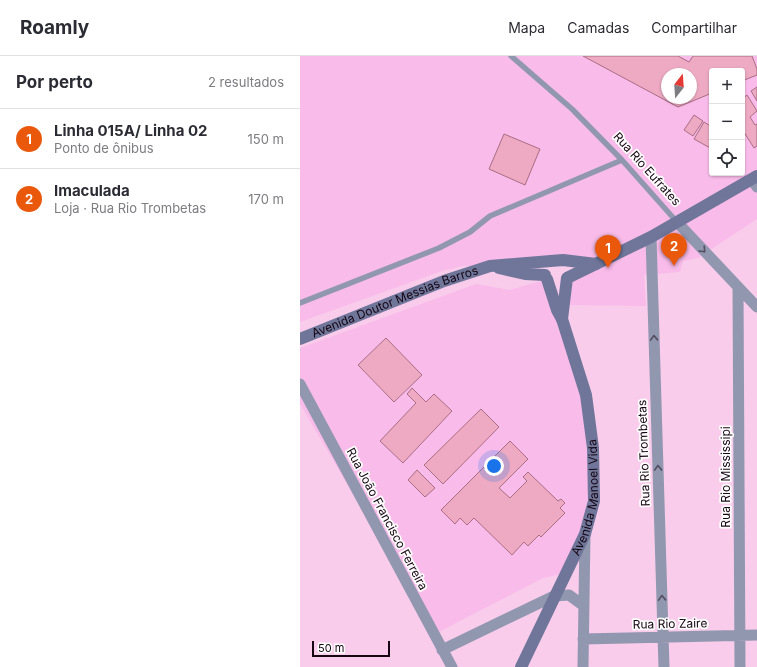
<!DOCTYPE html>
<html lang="pt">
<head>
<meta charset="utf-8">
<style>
  :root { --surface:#fff; --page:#f2f2f3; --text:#2b2b33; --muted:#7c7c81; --line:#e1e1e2; --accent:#ea580c }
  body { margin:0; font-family:Inter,sans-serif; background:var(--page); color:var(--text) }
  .controls { position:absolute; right:12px; top:12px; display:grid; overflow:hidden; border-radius:4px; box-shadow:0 1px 3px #0004 }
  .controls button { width:36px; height:36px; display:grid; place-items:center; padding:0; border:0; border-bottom:1px solid var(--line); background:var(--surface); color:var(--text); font:20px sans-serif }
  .compass { position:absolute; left:361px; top:12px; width:36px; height:36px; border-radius:50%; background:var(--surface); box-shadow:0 1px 3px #0004; rotate:17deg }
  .scale { position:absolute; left:12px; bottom:10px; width:78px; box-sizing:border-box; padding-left:4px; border:2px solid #160512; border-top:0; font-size:11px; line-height:14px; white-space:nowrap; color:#160512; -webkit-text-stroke:3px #fdfdfd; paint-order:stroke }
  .you { position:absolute; left:194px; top:410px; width:14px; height:14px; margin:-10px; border:3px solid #fff; border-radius:50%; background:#1a73e8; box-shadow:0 0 0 6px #1a73e833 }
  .badge { display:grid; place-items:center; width:26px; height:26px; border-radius:50%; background:var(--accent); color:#fff; font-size:13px; font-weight:700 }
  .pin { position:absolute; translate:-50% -33px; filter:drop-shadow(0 1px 2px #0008) }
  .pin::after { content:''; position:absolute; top:21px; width:14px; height:12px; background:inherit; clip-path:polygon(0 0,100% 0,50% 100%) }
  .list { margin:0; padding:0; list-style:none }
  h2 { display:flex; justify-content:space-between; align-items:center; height:52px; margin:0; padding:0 16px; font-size:17px }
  h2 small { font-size:13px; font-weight:400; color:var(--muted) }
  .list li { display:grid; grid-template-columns:26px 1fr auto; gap:12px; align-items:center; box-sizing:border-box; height:60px; padding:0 16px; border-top:1px solid var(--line) }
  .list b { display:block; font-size:15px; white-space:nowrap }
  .list p { margin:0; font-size:13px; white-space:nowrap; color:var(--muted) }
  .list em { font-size:13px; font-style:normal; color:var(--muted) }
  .icon { flex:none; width:22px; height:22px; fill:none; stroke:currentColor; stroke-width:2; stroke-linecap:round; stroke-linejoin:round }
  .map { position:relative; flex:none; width:457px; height:611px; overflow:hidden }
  header { display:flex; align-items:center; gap:24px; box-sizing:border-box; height:56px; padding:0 20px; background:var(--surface); border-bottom:1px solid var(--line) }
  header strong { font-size:19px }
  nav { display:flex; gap:22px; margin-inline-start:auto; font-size:14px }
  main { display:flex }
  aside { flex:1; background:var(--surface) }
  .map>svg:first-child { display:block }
  .built { fill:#f9bbe9; fill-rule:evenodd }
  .building { fill:#edaac2; stroke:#aa6d84; fill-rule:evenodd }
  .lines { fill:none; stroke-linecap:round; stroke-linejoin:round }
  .lane { stroke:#9297b0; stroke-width:5.5 }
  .street { stroke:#9297b0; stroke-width:11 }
  .secondary { stroke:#6f769a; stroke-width:12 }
  .oneway { stroke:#544e61 }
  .labels { text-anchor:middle; stroke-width:3.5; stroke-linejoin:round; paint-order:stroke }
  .street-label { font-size:12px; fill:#160512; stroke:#fdfdfd }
</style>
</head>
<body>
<header>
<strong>Roamly</strong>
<nav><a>Mapa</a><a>Camadas</a><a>Compartilhar</a></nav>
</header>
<main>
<aside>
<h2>Por perto<small>2 resultados</small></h2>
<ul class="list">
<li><span class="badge">1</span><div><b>Linha 015A/ Linha 02</b><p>Ponto de ônibus</p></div><em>150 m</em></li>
<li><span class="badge">2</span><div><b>Imaculada</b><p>Loja · Rua Rio Trombetas</p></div><em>170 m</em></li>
</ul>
</aside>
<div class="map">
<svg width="457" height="611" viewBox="0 0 457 611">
  <rect width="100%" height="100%" fill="#f9ccec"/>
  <path class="built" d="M0,0H457V163L398,202L383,205L380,216L344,219L346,250L267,249V222L295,208L163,210L142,215L0,266ZM412,15H442V117H412ZM367,18H391V42H367Z
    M247,223L286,339L294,445L266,517L243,522L135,578L0,348V292L176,228L210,234Z"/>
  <path class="building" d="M283,0H378L389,6L393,0H452L457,13V19L442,25V15H412V37L378,51ZM367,18H391V42H367Z
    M457,31V45L451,35Z
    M447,39L457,55L450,61L455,69L457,68V90L454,92L442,73V43Z
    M394,59L403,65L393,80L384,74Z
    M404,66L412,71V93L394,83Z
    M204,78L240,93L225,129L189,113Z
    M86,282L122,319L94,346L58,309Z
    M112,332L126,346L134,338L152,355L103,407L80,385L116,347L107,338Z
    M181,353L199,371L143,428L124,409Z
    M210,385L228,403L199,432L210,442L227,425L223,421L228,416L258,445L261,443L265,447L260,452L265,457L241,481L239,479L228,490L224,486L212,499L174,462L167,469L160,462L155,468L141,454Z
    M117,414L135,432L125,441L108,424Z"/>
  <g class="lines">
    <path class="lane" d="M211,0L272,53L322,104L377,166
      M0,247L139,192L170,176L190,160L322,104"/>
    <path class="street" d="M452,124L457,131
      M377,166L457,251
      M351,181L364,611
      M438,231L440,611
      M0,328L152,611
      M283,583L457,579
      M142,594L254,540L269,539L284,550
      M283,611L285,478"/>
    <g class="secondary">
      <path d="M199,212L225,218L245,219"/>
      <path d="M262,263L267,222L351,181L457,120"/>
      <path id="s1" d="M0,283L144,225L190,210L263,204L296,208"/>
      <path id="s2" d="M221,611L285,478L294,445L293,392L286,339L262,263L257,254L247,223"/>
    </g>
  </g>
  <defs><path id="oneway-chevron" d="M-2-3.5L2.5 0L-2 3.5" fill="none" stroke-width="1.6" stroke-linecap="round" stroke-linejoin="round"/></defs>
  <g class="oneway">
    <use href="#oneway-chevron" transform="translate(403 194) rotate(47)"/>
    <use href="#oneway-chevron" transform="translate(354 282) rotate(-92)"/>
    <use href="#oneway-chevron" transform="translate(358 412) rotate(-92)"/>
    <use href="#oneway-chevron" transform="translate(362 542) rotate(-92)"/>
  </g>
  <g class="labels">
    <g class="street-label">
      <text transform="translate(347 113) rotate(48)" y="4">Rua Rio Eufrates</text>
      <text dy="4" stroke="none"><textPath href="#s1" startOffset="102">Avenida Doutor Messias Barros</textPath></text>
      <text transform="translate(344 397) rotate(-92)" y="4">Rua Rio Trombetas</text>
      <text transform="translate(426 421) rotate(-90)" y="4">Rua Rio Mississipi</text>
      <text dy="4" stroke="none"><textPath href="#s2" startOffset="184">Avenida Manoel Vida</textPath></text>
      <text transform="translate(87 463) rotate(62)" y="4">Rua João Francisco Ferreira</text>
      <text transform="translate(370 568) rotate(-1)" y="4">Rua Rio Zaire</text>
    </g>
  </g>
</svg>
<div class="controls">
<button>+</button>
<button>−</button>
<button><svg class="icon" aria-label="locate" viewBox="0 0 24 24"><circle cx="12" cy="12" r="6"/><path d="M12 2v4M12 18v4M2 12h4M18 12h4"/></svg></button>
</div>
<svg class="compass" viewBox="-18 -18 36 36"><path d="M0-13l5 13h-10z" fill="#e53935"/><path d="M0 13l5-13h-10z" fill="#7c7c81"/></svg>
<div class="scale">50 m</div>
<div class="you"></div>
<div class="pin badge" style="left:308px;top:212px">1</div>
<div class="pin badge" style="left:374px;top:210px">2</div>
</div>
</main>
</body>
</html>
